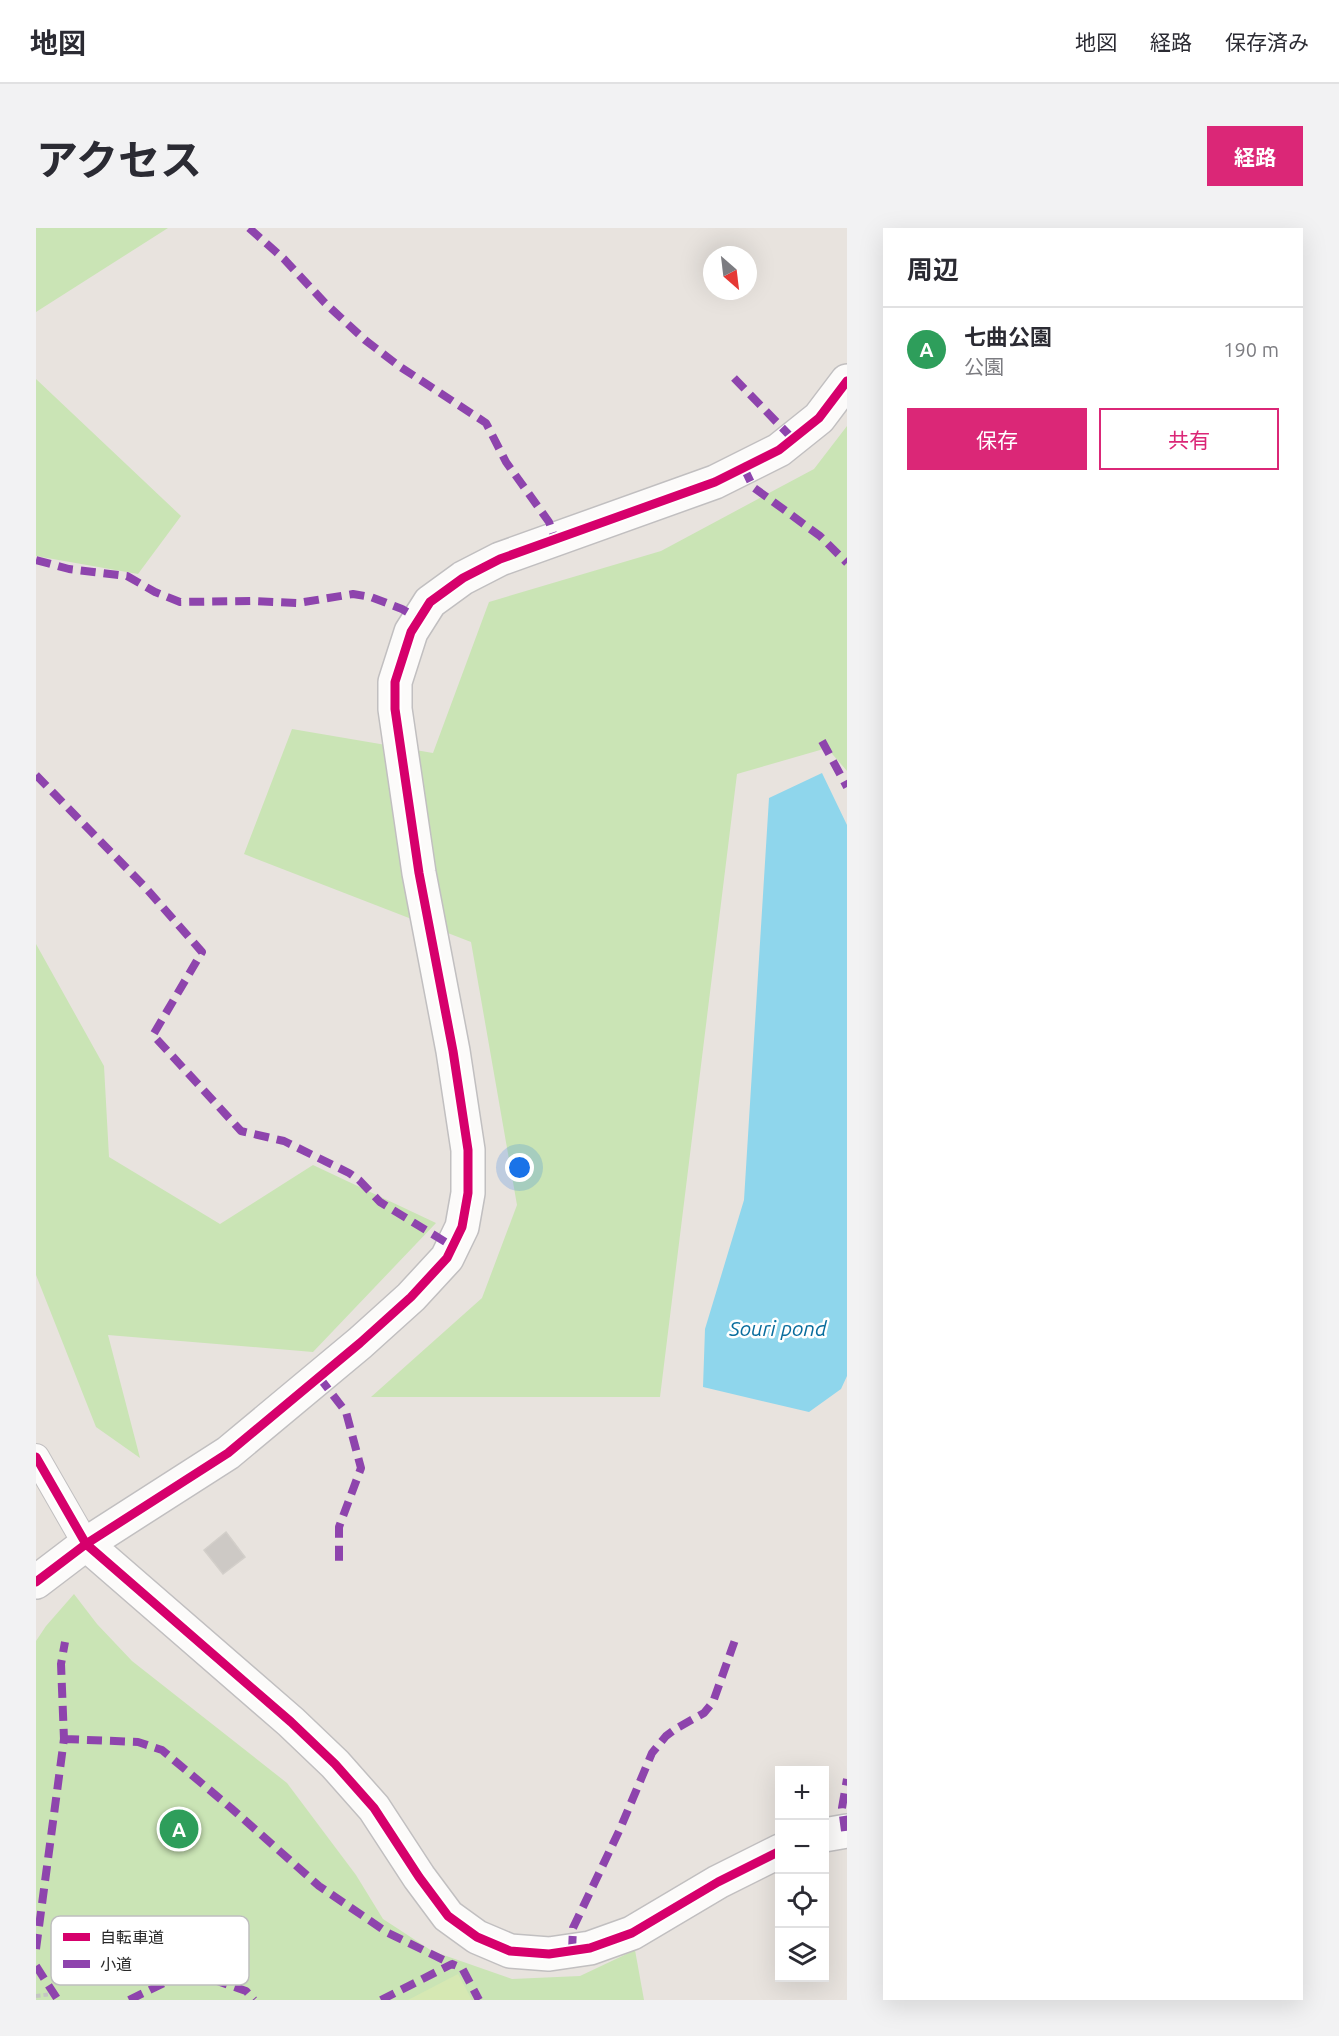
<!DOCTYPE html>
<html lang="ja">
<head>
<meta charset="utf-8">
<style>
  :root { --surface:#fff; --page:#f2f2f3; --text:#2b2b33; --muted:#7c7c81; --line:#e1e1e2; --accent:#db2777 }
  body { margin:0; font-family:Ubuntu,"Noto Sans JP",sans-serif; background:var(--page); color:var(--text) }
  .controls { position:absolute; right:18px; bottom:18px; display:grid; overflow:hidden; border-radius:0px; box-shadow:0 6px 24px #0002 }
  .controls button { width:54px; height:54px; display:grid; place-items:center; padding:0; border:0; border-bottom:2px solid var(--line); background:var(--surface); color:var(--text); font:30px sans-serif }
  .compass { position:absolute; left:667px; top:18px; width:54px; height:54px; border-radius:50%; background:var(--surface); box-shadow:0 6px 24px #0002; rotate:152deg }
  .you { position:absolute; left:484px; top:940px; width:21px; height:21px; margin:-15px; border:4px solid #fff; border-radius:50%; background:#1a73e8; box-shadow:0 0 0 9px #1a73e833 }
  .badge { display:grid; place-items:center; width:39px; height:39px; border-radius:50%; background:var(--accent); color:#fff; font-size:20px; font-weight:700 }
  .pin { position:absolute; translate:-50% -50%; border:3px solid #fff; box-shadow:0 2px 6px #0006 }
  .list { margin:0; padding:0; list-style:none }
  h2 { display:flex; justify-content:space-between; align-items:center; height:78px; margin:0; padding:0 24px; font-size:26px }
  h2 small { font-size:20px; font-weight:400; color:var(--muted) }
  .list li { display:grid; grid-template-columns:39px 1fr auto; gap:18px; align-items:center; box-sizing:border-box; height:84px; padding:0 24px; border-top:2px solid var(--line) }
  .list b { display:block; font-size:22px; white-space:nowrap }
  .list p { margin:0; font-size:20px; white-space:nowrap; color:var(--muted) }
  .list em { font-size:20px; font-style:normal; color:var(--muted) }
  .actions { display:flex; gap:12px; padding:18px 24px }
  .actions a { flex:1; padding:14px 0; border:2px solid var(--accent); border-radius:0px; text-align:center; font-size:21px; color:var(--accent) }
  .actions .main { background:var(--accent); color:#fff }
  .icon { flex:none; width:33px; height:33px; fill:none; stroke:currentColor; stroke-width:2; stroke-linecap:round; stroke-linejoin:round }
  .map { position:relative; flex:none; width:811px; height:1772px; overflow:hidden; border-radius:0px }
  header { display:flex; align-items:center; gap:36px; box-sizing:border-box; height:84px; padding:0 30px; background:var(--surface); border-bottom:2px solid var(--line) }
  header strong { font-size:28px }
  nav { display:flex; gap:33px; margin-inline-start:auto; font-size:21px }
  .intro { display:flex; align-items:center; justify-content:space-between; box-sizing:border-box; height:144px; padding:0 36px }
  h1 { margin:0; font-size:42px }
  .button { padding:15px 27px; border-radius:0px; background:var(--accent); color:#fff; font-size:21px; font-weight:700 }
  main { display:flex; gap:36px; padding:0 36px }
  aside { flex:1; background:var(--surface); border-radius:0px; box-shadow:0 6px 24px #0002 }
  .map>svg:first-child { display:block }
  .green { fill:#cae4b5 }
  .pitch { fill:#d6e8b3 }
  .water { fill:#8fd6ec }
  .building { fill:#cdc9c5; stroke:#d3cfca; stroke-width:1.5 }
  .lines { fill:none; stroke-linecap:round; stroke-linejoin:round }
  .street-casing { stroke:#c1bfc0; stroke-width:28 }
  .secondary-casing { stroke:#c1bfc0; stroke-width:36 }
  .path { stroke:#c4c4c3; stroke-width:4; stroke-dasharray:4.5 3; stroke-linecap:butt }
  .street { stroke:#fcfbfa; stroke-width:26 }
  .secondary { stroke:#fcfbfa; stroke-width:33 }
  .quiet { stroke:#8e44ad; stroke-width:8; stroke-dasharray:15 8; stroke-linecap:butt }
  .cycleway-casing { stroke:#fff; stroke-width:13 }
  .cycleway { stroke:#d6006c; stroke-width:9 }
  .labels { text-anchor:middle; stroke-width:5; stroke-linejoin:round; paint-order:stroke }
  .water-label { font-size:21px; font-style:italic; fill:#096d9d; stroke:#fff }
  .key { fill:#fff; stroke:#bfbfbf; stroke-width:1.5 }
  .key-label { font-size:16px; fill:#292929 }
</style>
</head>
<body>
<header>
<strong>地図</strong>
<nav><a>地図</a><a>経路</a><a>保存済み</a></nav>
</header>
<div class="intro"><h1>アクセス</h1><a class="button">経路</a></div>
<main>
<div class="map">
<svg width="811" height="1772" viewBox="0 0 811 1772">
  <rect width="100%" height="100%" fill="#e8e3de"/>
  <path class="green" d="M0,0H132L0,84Z
    M0,151L145,288L102,346L0,328Z
    M811,198V543L791,520L701,546L624,1169H335L446,1070L481,977L435,714L208,626L256,501L397,525L453,374L625,323L778,241Z
    M0,716L68,838L73,929L184,996L277,937L400,995L277,1124L72,1107L104,1230L60,1199L0,1047Z
    M38,1366L61,1396L96,1433L251,1555L320,1647L347,1691L396,1723L476,1751L544,1748L599,1722L608,1772H0V1413L10,1398Z"/>
  <path class="pitch" d="M422,1746L436,1772H372Z"/>
  <path class="water" d="M786,545L811,597V1148L805,1161L773,1184L667,1159L669,1101L708,972L733,570Z"/>
  <path class="building" d="M190,1304L209,1329L187,1346L168,1322Z"/>
  <g class="lines">
    <g class="street-casing">
      <path id="street" d="M0,1229L50,1316"/>
    </g>
    <g class="secondary-casing">
      <path id="secondary" d="M50,1316L255,1494L299,1536L338,1580L383,1649L412,1688L441,1709L474,1723L513,1726L554,1720L596,1705L682,1654L744,1623
        M0,1354L50,1316L192,1225L324,1115L375,1069L411,1030L426,999L432,965V922L417,823L383,645L359,481V454L375,404L394,374L427,350L464,331L679,254L743,222L783,190L811,153
        M788,1607L811,1603"/>
    </g>
    <path class="path" d="M0,1768L17,1766"/>
    <use href="#street" class="street"/>
    <use href="#secondary" class="secondary"/>
    <path class="quiet" d="M213,0L248,31L289,75L329,112L363,138L450,195L470,234L513,294L519,311
      M698,150L757,211
      M708,240L717,259L784,308L811,335
      M0,332L33,341L91,348L119,364L144,374L215,373L262,375L317,366L335,369L366,381L383,391
      M786,513L811,559
      M0,547L109,659L166,724L117,807L205,903L248,913L313,945L323,952L344,974L416,1018
      M283,1149L310,1184L325,1240L303,1299V1337
      M28,1511L102,1514L126,1522L195,1580L283,1658L352,1705L416,1736
      M809,1603L806,1580L811,1551
      M0,1721L28,1511L25,1436L29,1414
      M536,1723L537,1700L584,1601L616,1525L630,1508L641,1500L668,1485L677,1474L699,1412
      M0,1738L22,1772
      M93,1772L153,1743L210,1763L218,1772
      M345,1772L416,1736L426,1740L443,1772"/>
    <g class="cycleway-casing">
      <path id="cycleway" d="M0,1229L50,1316L255,1494L299,1536L338,1580L383,1649L412,1688L441,1709L474,1723L513,1726L554,1720L596,1705L682,1654L744,1623
        M0,1354L50,1316L192,1225L324,1115L375,1069L411,1030L426,999L432,965V922L417,823L383,645L359,481V454L375,404L394,374L427,350L464,331L679,254L743,222L783,190L811,153"/>
    </g>
    <use href="#cycleway" class="cycleway"/>
  </g>
  <g class="labels">
    <g class="water-label">
      <text x="742" y="1108">Souri pond</text>
    </g>
  </g>
  <rect x="15" y="1688" width="198" height="69" rx="9" class="key"/>
  <rect x="27" y="1705" width="27" height="8" fill="#d6006c"/>
  <rect x="27" y="1732" width="27" height="8" fill="#8e44ad"/>
  <g class="key-label">
    <text x="64" y="1715">自転車道</text>
    <text x="64" y="1742">小道</text>
  </g>
</svg>
<div class="controls">
<button>+</button>
<button>−</button>
<button><svg class="icon" aria-label="locate" viewBox="0 0 24 24"><circle cx="12" cy="12" r="6"/><path d="M12 2v4M12 18v4M2 12h4M18 12h4"/></svg></button>
<button><svg class="icon" aria-label="layers" viewBox="0 0 24 24"><path d="M12 4l9 5-9 5-9-5zM3 14l9 5 9-5"/></svg></button>
</div>
<svg class="compass" viewBox="-18 -18 36 36"><path d="M0-13l5 13h-10z" fill="#e53935"/><path d="M0 13l5-13h-10z" fill="#7c7c81"/></svg>
<div class="you"></div>
<div class="pin badge" style="left:143px;top:1601px;background:#2e9e5b">A</div>
</div>
<aside>
<h2>周辺<small></small></h2>
<ul class="list">
<li><span class="badge" style="background:#2e9e5b">A</span><div><b>七曲公園</b><p>公園</p></div><em>190 m</em></li>
</ul>
<div class="actions"><a class="main">保存</a><a>共有</a></div>
</aside>
</main>
</body>
</html>
